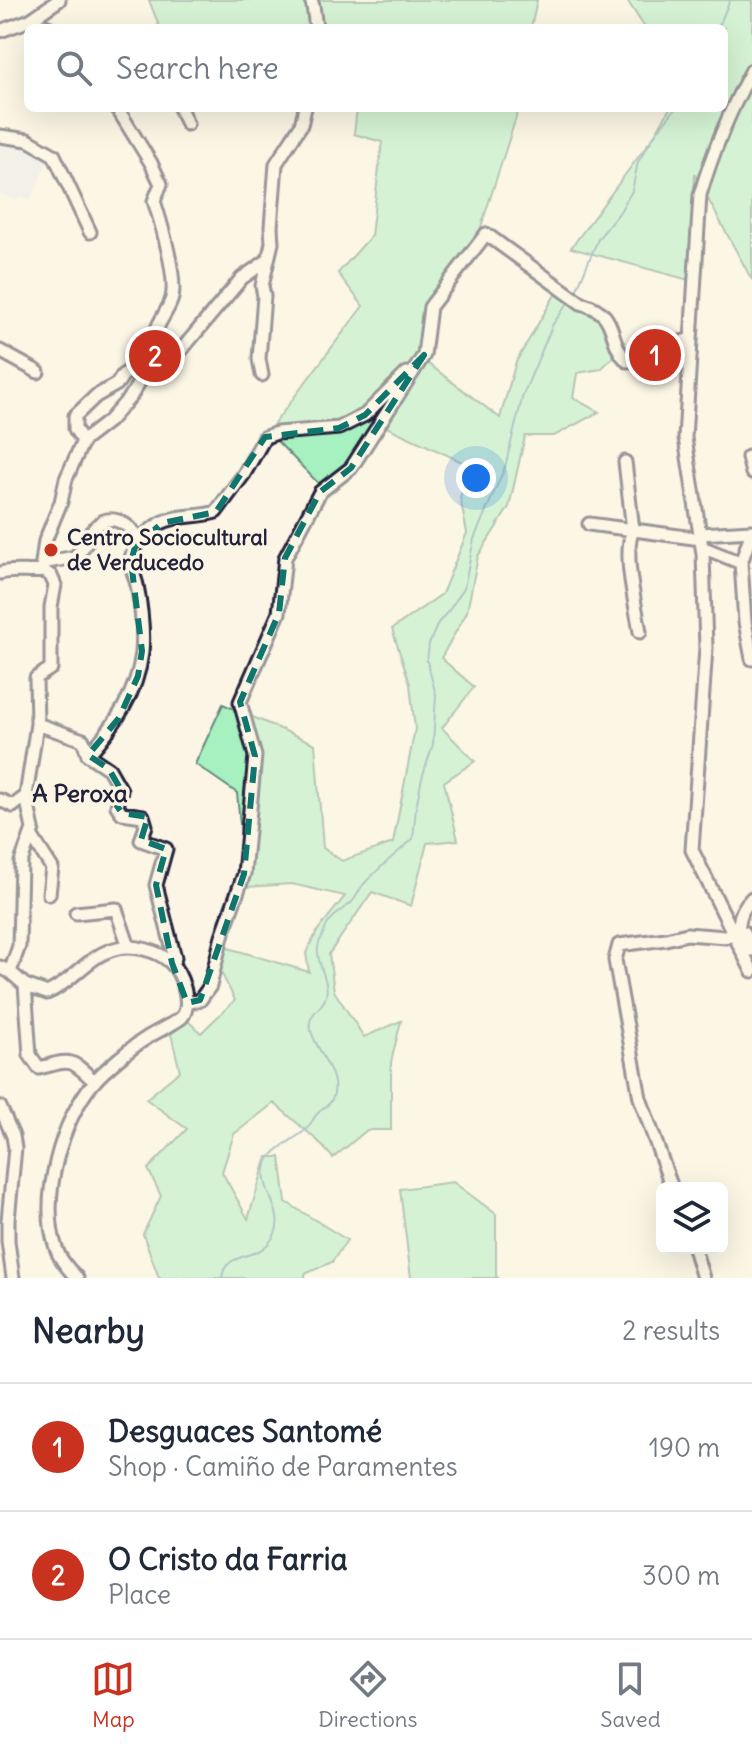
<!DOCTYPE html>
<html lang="en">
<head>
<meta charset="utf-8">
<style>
  :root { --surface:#fff; --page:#f6f6f7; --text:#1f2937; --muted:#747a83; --line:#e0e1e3; --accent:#c8321e }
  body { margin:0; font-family:Delius,sans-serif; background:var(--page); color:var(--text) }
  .controls { position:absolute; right:24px; bottom:24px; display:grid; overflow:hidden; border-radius:12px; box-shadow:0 8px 32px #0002 }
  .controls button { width:72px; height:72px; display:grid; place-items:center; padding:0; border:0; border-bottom:2px solid var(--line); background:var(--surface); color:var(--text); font:40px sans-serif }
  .you { position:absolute; left:476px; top:478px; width:28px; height:28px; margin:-20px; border:6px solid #fff; border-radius:50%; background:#1a73e8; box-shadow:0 0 0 12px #1a73e833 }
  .badge { display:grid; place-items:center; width:52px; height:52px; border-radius:50%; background:var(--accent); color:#fff; font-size:26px; font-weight:700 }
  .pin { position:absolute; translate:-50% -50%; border:4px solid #fff; box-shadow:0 2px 8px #0006 }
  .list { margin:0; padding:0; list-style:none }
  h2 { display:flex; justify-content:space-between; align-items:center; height:104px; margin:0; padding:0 32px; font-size:34px }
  h2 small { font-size:26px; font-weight:400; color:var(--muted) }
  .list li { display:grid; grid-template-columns:52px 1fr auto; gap:24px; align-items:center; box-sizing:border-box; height:128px; padding:0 32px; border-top:2px solid var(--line) }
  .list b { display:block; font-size:30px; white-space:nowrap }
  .list p { margin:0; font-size:26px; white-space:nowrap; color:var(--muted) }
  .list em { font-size:26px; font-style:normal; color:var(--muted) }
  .icon { flex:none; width:44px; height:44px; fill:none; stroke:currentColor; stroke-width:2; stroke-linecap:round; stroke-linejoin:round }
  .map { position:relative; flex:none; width:752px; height:1278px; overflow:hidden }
  .search { position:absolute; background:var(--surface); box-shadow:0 8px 32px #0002; left:24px; right:24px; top:24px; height:88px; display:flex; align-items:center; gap:20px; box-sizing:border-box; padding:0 28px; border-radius:12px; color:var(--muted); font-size:30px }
  .sheet { height:360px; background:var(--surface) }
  nav { display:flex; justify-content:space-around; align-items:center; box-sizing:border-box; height:112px; border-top:2px solid var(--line); background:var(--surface); font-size:22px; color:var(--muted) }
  nav a { display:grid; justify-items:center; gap:4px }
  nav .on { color:var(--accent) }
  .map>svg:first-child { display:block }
  .built { fill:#e9e8eb }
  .green { fill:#a7f0bf; stroke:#64897d; stroke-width:2 }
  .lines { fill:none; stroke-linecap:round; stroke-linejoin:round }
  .stream { stroke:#5c8a9f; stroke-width:2 }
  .minor-casing { stroke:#22223b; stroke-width:17 }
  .minor { stroke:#fcf5e5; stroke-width:11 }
  .marked { fill:none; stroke:#0f766e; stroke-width:6; stroke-dasharray:16 10; stroke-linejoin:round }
  .poi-dot { fill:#c8321e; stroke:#fcf5e5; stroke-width:3 }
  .labels { text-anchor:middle; stroke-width:7; stroke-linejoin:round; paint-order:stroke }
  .poi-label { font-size:22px; font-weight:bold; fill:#22223b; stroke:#fcf5e5; text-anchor:start }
  .neighbourhood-label { font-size:24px; font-weight:bold; fill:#22223b; stroke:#fcf5e5 }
</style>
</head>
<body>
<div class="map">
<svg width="752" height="1278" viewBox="0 0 752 1278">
  <rect width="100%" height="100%" fill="#fcf5e5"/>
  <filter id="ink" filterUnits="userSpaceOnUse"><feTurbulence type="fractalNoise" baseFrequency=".0125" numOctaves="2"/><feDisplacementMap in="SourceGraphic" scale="16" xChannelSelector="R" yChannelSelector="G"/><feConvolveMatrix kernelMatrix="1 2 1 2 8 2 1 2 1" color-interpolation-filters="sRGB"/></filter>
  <g filter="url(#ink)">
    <path class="built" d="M0,138L25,141L51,154L30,200L22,196L16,200L0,194Z"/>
    <path class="green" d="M149,0H537L531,28H160Z
      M627,0H752V280L695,175L689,280L571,248L656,133L670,108H724V28H645Z
      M357,108H519L479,233L425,305L418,356L500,418L516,362L556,293L601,322L613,357L601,369L577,373L573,398L599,412L554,436H525L509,507L478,556L467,612L441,658L474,687L442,728L475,761L444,782L458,840L427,843L411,906L372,892L329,954L334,991L364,1037L401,1021L391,1062V1130H367L333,1158L318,1141L274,1103L234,1134L222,1172L248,1219L267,1157H280L286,1202L347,1240L332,1262L305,1274V1278H159L143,1234L161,1196L148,1169L187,1129L146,1099L180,1071L171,1034L188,1021L201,1033L235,1000L218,966L225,947L309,972L306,953L318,930L345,896L292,884L246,887L237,793L195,764L223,704L315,744L323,848L342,861L393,843L415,729L410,684L392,629L442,594L467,533L460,497L471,466L376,422L345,466L320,485L268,432L363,306L338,273L371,236L382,142L354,134Z
      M453,1182L496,1214V1276L498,1278H411L400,1189Z"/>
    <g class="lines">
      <path class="stream" d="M718,28L730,0
        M575,294L598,239L619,213L632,191L638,162L656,133L676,108
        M222,1278C225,1252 254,1260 268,1244C293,1217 260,1194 265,1169C269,1150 289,1143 303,1132C310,1128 312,1119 318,1113C322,1109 328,1106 331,1101C345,1078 313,1048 310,1027C308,1012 324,1008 326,996C330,980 316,965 318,948C318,945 320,940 322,937C324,932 326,925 330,921C336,913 346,908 353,901C357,896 359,890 363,885C377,869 396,854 413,839L416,807L422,778L433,744L436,695L427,661L429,644L438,623L450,609L464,588L474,539L505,467L523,395L553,324L570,300"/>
      <g class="minor-casing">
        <path id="minor" d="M311,0L313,6L316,28
          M30,20L50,28
          M0,31L30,20L59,0
          M752,70C730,110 713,151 700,195L685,438L703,554L706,648L692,850L752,971
          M180,108L187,124
          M0,136L28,140L54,155L90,232
          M0,351L38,372
          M262,375L259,359L264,296L262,286L268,260
          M83,441L75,429V416L96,396L117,384L123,375L137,366L148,367C150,352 152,338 159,324C163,316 168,309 171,301C179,281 161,223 154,201L161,184L151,163L117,108
          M748,457L752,473
          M625,462L633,530C622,553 636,605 640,632
          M589,524L701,539
          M700,534L752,531
          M702,547L741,563L745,622L752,659
          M42,563L75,557C79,552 84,547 87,542C90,536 89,535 93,530C109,509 130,524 140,541
          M741,563L752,531
          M0,573C15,569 29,573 44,571
          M37,724L83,740L88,755L109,769L121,790L117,806L122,813L143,816L146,826L141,840L166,849L156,885L175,958L172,963
          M88,755C115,725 137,694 142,653C144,631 141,606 137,585C135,577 131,568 131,561C131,545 149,530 161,523C178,514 198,518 216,512L244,474L265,437L277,433L339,428L365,415L407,373
          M0,800L13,806L26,796
          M31,835L52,868L49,894
          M76,913L116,909L129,947
          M732,931L744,932L752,950
          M0,967L10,972L25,985L47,993C73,982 89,954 118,948C134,945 157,950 170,962C181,972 193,1004 182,1017C176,1023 153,1033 145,1039C132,1047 103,1071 94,1082C61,1120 39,1200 56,1248C59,1258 70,1271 77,1278
          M10,972L19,946L21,862L33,829L26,796L37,724L36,678L51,668V607L55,585L51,576L44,571L42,563L45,541L61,502L66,479L83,441L109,421L131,396L148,367L172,361L242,278L268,260L272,243L271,227L276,164L301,125L305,108
          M25,985L30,1055L39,1068C71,1060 69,1057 94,1081
          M187,1003L200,1000L210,986L222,936L244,874L255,756L240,702L279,613L285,558L320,492L351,468L424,355L430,307L486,234L581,303C621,314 605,338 627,361L633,360L640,354L691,339
          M0,1107L13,1136L15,1148L8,1220V1241L13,1278
          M672,1188L640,1098L615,960L619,945L666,939L687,934L726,937L739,924C740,913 744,906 752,898
          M694,1248L703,1278"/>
      </g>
      <use href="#minor" class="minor"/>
    </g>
  </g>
  <path d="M0 0H752V1278H0ZM424,355L351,468L320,492L285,558L279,613L240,702L255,756L244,874L200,1000L187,1003L172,963L156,885L166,849L141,840L148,817L122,813L117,806L121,790L109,769L88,755L119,718L138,676L142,651L131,561L135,547L162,523L216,512L265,437L339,428L365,415Z" fill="#fcf5e5" fill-opacity=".55" fill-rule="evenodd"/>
  <path class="marked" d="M424,355L351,468L320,492L285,558L279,613L240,702L255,756L244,874L200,1000L187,1003L172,963L156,885L166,849L141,840L148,817L122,813L117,806L121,790L109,769L88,755L119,718L138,676L142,651L131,561L135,547L162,523L216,512L265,437L339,428L365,415Z"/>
  <circle class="poi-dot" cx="51" cy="550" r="8"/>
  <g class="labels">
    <g class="poi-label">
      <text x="67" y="545">Centro Sociocultural<tspan x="67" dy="25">de Verducedo</tspan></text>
    </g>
    <g class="neighbourhood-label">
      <text x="80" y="802">A Peroxa</text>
    </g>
  </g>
</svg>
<div class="controls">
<button><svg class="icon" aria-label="layers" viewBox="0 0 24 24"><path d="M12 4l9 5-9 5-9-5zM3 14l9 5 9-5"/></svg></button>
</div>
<div class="you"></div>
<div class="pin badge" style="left:655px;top:355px">1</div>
<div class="pin badge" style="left:155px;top:356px">2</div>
<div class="search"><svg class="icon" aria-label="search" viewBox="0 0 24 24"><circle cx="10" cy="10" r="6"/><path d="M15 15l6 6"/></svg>Search here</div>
</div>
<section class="sheet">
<h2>Nearby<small>2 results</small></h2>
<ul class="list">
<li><span class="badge">1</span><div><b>Desguaces Santomé</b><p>Shop · Camiño de Paramentes</p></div><em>190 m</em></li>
<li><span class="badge">2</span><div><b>O Cristo da Farria</b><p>Place</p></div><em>300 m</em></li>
</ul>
</section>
<nav>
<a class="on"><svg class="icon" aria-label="map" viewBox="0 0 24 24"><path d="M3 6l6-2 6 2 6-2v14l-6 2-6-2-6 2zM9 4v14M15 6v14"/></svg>Map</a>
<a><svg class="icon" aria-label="directions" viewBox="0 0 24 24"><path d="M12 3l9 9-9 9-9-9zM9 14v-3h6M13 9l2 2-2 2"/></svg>Directions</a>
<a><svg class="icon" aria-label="saved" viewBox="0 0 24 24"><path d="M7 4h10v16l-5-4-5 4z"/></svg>Saved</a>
</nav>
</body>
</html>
